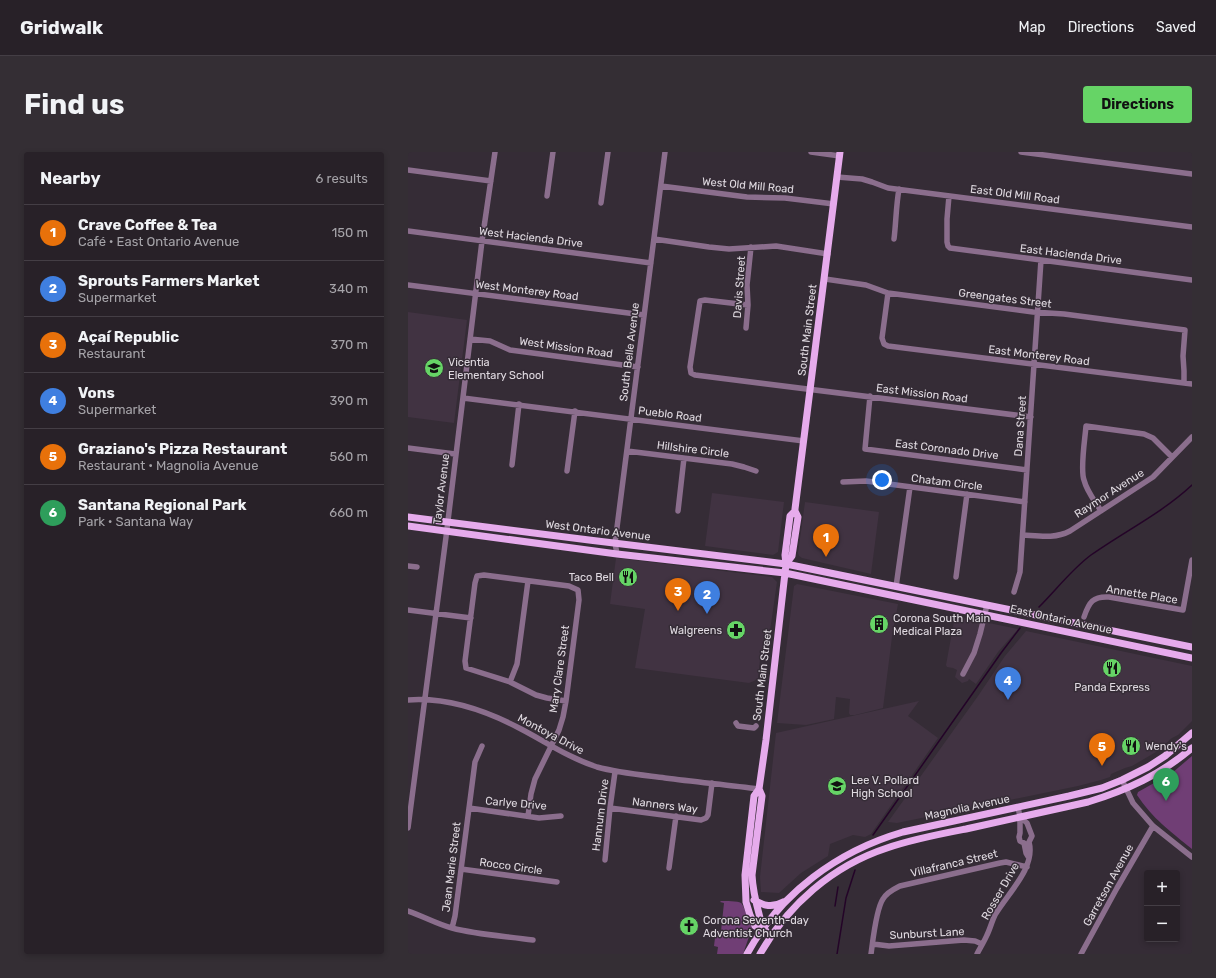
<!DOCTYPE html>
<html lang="en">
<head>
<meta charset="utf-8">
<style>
  :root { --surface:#282128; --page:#342e34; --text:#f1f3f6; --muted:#a5a3a8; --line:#443e45; --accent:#66d466 }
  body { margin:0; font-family:Rubik,sans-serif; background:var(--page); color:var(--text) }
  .controls { position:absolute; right:12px; bottom:12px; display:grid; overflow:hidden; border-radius:4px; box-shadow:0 2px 6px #0003 }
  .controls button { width:36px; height:36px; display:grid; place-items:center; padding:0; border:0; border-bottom:1px solid var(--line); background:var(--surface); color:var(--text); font:20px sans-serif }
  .you { position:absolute; left:474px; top:328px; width:14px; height:14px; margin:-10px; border:3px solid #fff; border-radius:50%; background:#1a73e8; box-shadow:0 0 0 6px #1a73e833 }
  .badge { display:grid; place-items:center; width:26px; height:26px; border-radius:50%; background:var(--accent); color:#fff; font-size:13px; font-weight:700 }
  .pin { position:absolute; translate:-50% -33px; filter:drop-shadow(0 1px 2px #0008) }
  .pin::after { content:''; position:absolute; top:21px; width:14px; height:12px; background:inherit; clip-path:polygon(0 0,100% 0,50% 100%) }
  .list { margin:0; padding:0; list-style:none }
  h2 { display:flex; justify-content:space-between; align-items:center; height:52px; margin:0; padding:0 16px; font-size:17px }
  h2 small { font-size:13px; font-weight:400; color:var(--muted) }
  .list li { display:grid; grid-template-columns:26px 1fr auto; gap:12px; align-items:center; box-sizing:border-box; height:56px; padding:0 16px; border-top:1px solid var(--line) }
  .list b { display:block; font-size:15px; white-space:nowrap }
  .list p { margin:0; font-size:13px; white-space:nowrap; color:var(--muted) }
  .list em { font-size:13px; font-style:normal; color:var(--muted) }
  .map { position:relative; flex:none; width:784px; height:802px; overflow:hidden; border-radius:4px }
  header { display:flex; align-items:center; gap:24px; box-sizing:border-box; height:56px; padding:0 20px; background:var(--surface); border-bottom:1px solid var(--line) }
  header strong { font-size:19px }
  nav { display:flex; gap:22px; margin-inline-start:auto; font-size:14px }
  .intro { display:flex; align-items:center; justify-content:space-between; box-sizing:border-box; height:96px; padding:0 24px }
  h1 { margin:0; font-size:28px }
  .button { padding:10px 18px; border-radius:4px; background:var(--accent); color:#111; font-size:14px; font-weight:700 }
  main { display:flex; gap:24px; padding:0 24px }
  aside { flex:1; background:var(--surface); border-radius:4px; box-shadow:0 2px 6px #0003 }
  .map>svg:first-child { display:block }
  .built { fill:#413342 }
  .green { fill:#703e75 }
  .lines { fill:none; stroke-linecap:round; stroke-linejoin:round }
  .stream { stroke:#240428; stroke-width:1.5 }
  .minor { stroke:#8b6e8d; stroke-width:5.5 }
  .major { stroke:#e6abec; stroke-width:7 }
  .labels { text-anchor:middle; stroke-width:3; stroke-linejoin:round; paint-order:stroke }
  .street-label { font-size:11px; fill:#e0dae1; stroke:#352c36 }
  .poi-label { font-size:11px; fill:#e0dae1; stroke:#352c36; text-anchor:start }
</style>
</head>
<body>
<header>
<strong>Gridwalk</strong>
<nav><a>Map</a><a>Directions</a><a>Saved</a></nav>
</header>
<div class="intro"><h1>Find us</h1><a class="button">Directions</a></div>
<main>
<aside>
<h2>Nearby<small>6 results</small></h2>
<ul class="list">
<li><span class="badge" style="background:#e8710a">1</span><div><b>Crave Coffee &amp; Tea</b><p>Café · East Ontario Avenue</p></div><em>150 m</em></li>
<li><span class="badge" style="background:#3f7fe0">2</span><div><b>Sprouts Farmers Market</b><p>Supermarket</p></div><em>340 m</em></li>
<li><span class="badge" style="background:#e8710a">3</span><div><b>Açaí Republic</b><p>Restaurant</p></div><em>370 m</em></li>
<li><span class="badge" style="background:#3f7fe0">4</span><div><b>Vons</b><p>Supermarket</p></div><em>390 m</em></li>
<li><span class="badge" style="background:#e8710a">5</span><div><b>Graziano's Pizza Restaurant</b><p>Restaurant · Magnolia Avenue</p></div><em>560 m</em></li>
<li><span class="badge" style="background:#2e9e5b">6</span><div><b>Santana Regional Park</b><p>Park · Santana Way</p></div><em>660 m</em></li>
</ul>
</aside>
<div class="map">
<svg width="784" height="802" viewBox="0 0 784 802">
  <rect width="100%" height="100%" fill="#352c36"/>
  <path class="built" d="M0,160L59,168L46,271L0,265Z
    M304,341L376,350L370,400L365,403L297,394Z
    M397,350L471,360L463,422L394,406L391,404L390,401Z
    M208,406L364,425L369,430L359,500L353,499L350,526L346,529L341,531L227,516L237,457L202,452Z
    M389,432L490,452L484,485L475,556L447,563H442L441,561L442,547L428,545L426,567L398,573L369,571L386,434Z
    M547,464L610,477L590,500L568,532L561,527L560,529L554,531L547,525L549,518L545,516L539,515L538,513Z
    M618,479L784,514V569L770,583L764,586L748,600L724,614L717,616L703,622L702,625L693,628L670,634L489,671L480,670L570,544L597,504Z
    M511,549L500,564L530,586L463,682L457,685L445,683L422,692L420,704L393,721L371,741L353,740L352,725L368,581Z"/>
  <path class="green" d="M784,604V697C762,679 745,667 729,643L730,640L764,621Z
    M313,749C317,749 330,749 333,751C336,753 341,771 344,776L335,802H309L310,795L306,794L308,778L313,779L316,751L312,750Z"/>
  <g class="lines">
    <path class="stream" d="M631,455C648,438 664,417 683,403C717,379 754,361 784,333
      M465,683L593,501L612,476
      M427,754L430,735
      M429,802L438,746L447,718"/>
    <path class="minor" d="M403,0L432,4
      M613,0L784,22
      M0,18L83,29
      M429,25L454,27L464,30L480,36L784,75
      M253,34L339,45L377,46L426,52
      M139,44L145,0
      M541,44L539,67V90L540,94L542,96L633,108L784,128
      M193,51L200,0
      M0,79L243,111
      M246,87L301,95L321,97L368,94L420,102
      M486,87C488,71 488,54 491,37
      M417,127L458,133L480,141L625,160L656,162L777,178L775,204L776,219V231
      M0,133L236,163
      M480,141L474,186L476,192L480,194L784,232
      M340,153L297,148L292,149L282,215L283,221L287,223L623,265
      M338,176L340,153L339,133L343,95
      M62,187L82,189L102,198L230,215
      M462,244L457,297L619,318
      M55,246L396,289
      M0,296L47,302
      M219,299L324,312L336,315L348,319
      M104,313L111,252
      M159,319L167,259
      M435,330L458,329L617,350
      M270,359L276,306
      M693,359C687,349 679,340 676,328C672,317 677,287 678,274L736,282L745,286L764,305
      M615,383C631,384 647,387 662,379L745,325L784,285
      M209,402L207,391L257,0
      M0,414L9,415
      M548,425L559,342
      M488,435L502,335
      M606,440L612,420L633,108
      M0,458L63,466
      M676,465C681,450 685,444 701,445L775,458L784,408
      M555,522L566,501L572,482L579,453
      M102,530L109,512L120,429
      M0,548C39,545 79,559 113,577C138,590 161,606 189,615C211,621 234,623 257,626C288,630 320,633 351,637
      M328,571L330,574L346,576L348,574
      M714,628L725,651L745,674L784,705
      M610,655L612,665V681L611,685L612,689L616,691L618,701L621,706
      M61,656L131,666L153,664
      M202,656L293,668L298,666L300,663L304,631
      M120,664L123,642L127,627L151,578L155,565L158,549L171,448L170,438L161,434L76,423L69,424L67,431L57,509L58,516L102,530L128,543L139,546L158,549
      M0,676L38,385L74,89L87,0
      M197,708L202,656L207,620
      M261,716L268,664
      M53,717L149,730
      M0,759C15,764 29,772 44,776C70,783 98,784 125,788
      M44,776L47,764L67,610L74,594
      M465,792L481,794L556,788L567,789L574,792
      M463,802C465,788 468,757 475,747C479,740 486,737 492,734L592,711L598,710L619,715
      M569,802C572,796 576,790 579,783C582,777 584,769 587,763C599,742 628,716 621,690L624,684L619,671L612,665
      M673,802L709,736L745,674"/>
    <path class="major" d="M0,365L181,388L378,412L784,495
      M0,374L209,402L377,421L784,506
      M378,412L384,404L390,365L387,359V357L432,0
      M351,637L354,644L344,723C345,744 350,757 355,777
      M346,748C356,754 364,756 375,750
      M358,779L347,774L342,763L338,750L337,723L346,644L351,637L358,588L378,412L377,403L382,364L387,359
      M339,802C372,741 430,699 495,680L661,644L694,636L714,628L740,615L757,604L784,581
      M352,802C380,753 424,714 479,696C505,687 532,682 558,677C599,668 639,659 680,650C719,638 752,623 784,596"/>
  </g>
  <defs>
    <g id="school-disc" transform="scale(1)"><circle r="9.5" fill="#66d466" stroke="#352c36"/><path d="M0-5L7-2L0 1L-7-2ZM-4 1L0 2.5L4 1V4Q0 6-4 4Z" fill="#111"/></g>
    <g id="restaurant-disc" transform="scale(1)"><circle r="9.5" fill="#66d466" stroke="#352c36"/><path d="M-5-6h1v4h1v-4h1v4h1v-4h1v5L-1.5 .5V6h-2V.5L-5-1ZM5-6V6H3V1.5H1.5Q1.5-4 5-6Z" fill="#111"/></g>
    <g id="building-disc" transform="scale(1)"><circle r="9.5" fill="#66d466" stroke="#352c36"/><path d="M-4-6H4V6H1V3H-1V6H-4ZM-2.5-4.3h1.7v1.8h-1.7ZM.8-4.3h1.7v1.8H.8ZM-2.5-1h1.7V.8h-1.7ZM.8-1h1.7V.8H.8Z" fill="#111"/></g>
    <g id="pharmacy-disc" transform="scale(1)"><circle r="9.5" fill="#66d466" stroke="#352c36"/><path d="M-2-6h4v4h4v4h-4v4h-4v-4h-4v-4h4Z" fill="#111"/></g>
    <g id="church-disc" transform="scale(1)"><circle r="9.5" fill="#66d466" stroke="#352c36"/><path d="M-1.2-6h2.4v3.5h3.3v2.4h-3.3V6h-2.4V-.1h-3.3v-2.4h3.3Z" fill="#111"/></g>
  </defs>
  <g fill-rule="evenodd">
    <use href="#school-disc" x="26" y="216"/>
    <use href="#restaurant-disc" x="220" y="425"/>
    <use href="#building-disc" x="471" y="472"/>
    <use href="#pharmacy-disc" x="328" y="478"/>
    <use href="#restaurant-disc" x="704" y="516"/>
    <use href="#restaurant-disc" x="723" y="594"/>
    <use href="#school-disc" x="429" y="634"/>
    <use href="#church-disc" x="281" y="774"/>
  </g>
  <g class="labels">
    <g class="street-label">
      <text transform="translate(340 33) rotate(5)" y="4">West Old Mill Road</text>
      <text transform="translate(607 42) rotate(7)" y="4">East Old Mill Road</text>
      <text transform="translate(123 85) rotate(7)" y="4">West Hacienda Drive</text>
      <text transform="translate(663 102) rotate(7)" y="4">East Hacienda Drive</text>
      <text transform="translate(331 135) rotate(-86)" y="4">Davis Street</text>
      <text transform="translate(119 138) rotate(7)" y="4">West Monterey Road</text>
      <text transform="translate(597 146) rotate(7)" y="4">Greengates Street</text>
      <text transform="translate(399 178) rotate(-83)" y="4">South Main Street</text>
      <text transform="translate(158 195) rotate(8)" y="4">West Mission Road</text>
      <text transform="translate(221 200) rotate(-83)" y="4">South Belle Avenue</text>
      <text transform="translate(631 203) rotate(7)" y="4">East Monterey Road</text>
      <text transform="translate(514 241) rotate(7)" y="4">East Mission Road</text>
      <text transform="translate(262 262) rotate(7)" y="4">Pueblo Road</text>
      <text transform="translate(612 274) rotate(-86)" y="4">Dana Street</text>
      <text transform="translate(285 297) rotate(7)" y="4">Hillshire Circle</text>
      <text transform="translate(539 297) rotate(7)" y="4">East Coronado Drive</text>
      <text transform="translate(539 330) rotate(7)" y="4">Chatam Circle</text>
      <text transform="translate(33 337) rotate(-83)" y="4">Taylor Avenue</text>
      <text transform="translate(701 341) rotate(-33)" y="4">Raymor Avenue</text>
      <text transform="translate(190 378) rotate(7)" y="4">West Ontario Avenue</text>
      <text transform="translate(734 442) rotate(9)" y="4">Annette Place</text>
      <text transform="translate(653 467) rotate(12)" y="4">East Ontario Avenue</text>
      <text transform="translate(151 517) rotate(-82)" y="4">Mary Clare Street</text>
      <text transform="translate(354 523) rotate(-83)" y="4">South Main Street</text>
      <text transform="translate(143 582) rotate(28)" y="4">Montoya Drive</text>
      <text transform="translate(108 651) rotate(5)" y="4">Carlye Drive</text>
      <text transform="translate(257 653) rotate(7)" y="4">Nanners Way</text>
      <text transform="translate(559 655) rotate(-12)" y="4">Magnolia Avenue</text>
      <text transform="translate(192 663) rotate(-83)" y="4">Hannum Drive</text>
      <text transform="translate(546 711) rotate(-13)" y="4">Villafranca Street</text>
      <text transform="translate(103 714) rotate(8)" y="4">Rocco Circle</text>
      <text transform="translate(43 715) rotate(-83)" y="4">Jean Marie Street</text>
      <text transform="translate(700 733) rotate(-61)" y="4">Garretson Avenue</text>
      <text transform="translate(592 739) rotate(-60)" y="4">Rosser Drive</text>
      <text transform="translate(519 781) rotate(-3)" y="4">Sunburst Lane</text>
    </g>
    <g class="poi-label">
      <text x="40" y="214">Vicentia<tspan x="40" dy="13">Elementary School</tspan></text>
      <text x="206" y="429" text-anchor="end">Taco Bell</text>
      <text x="485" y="470">Corona South Main<tspan x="485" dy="13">Medical Plaza</tspan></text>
      <text x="314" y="482" text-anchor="end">Walgreens</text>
      <text x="704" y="539" text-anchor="middle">Panda Express</text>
      <text x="737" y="598">Wendy's</text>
      <text x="443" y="632">Lee V. Pollard<tspan x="443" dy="13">High School</tspan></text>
      <text x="295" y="772">Corona Seventh-day<tspan x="295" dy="13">Adventist Church</tspan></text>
    </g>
  </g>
</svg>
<div class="controls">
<button>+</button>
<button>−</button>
</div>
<div class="you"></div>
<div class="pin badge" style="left:418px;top:405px;background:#e8710a">1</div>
<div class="pin badge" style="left:299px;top:462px;background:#3f7fe0">2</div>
<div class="pin badge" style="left:270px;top:459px;background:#e8710a">3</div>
<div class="pin badge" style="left:600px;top:548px;background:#3f7fe0">4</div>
<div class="pin badge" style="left:694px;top:614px;background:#e8710a">5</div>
<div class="pin badge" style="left:758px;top:649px;background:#2e9e5b">6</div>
</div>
</main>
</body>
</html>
